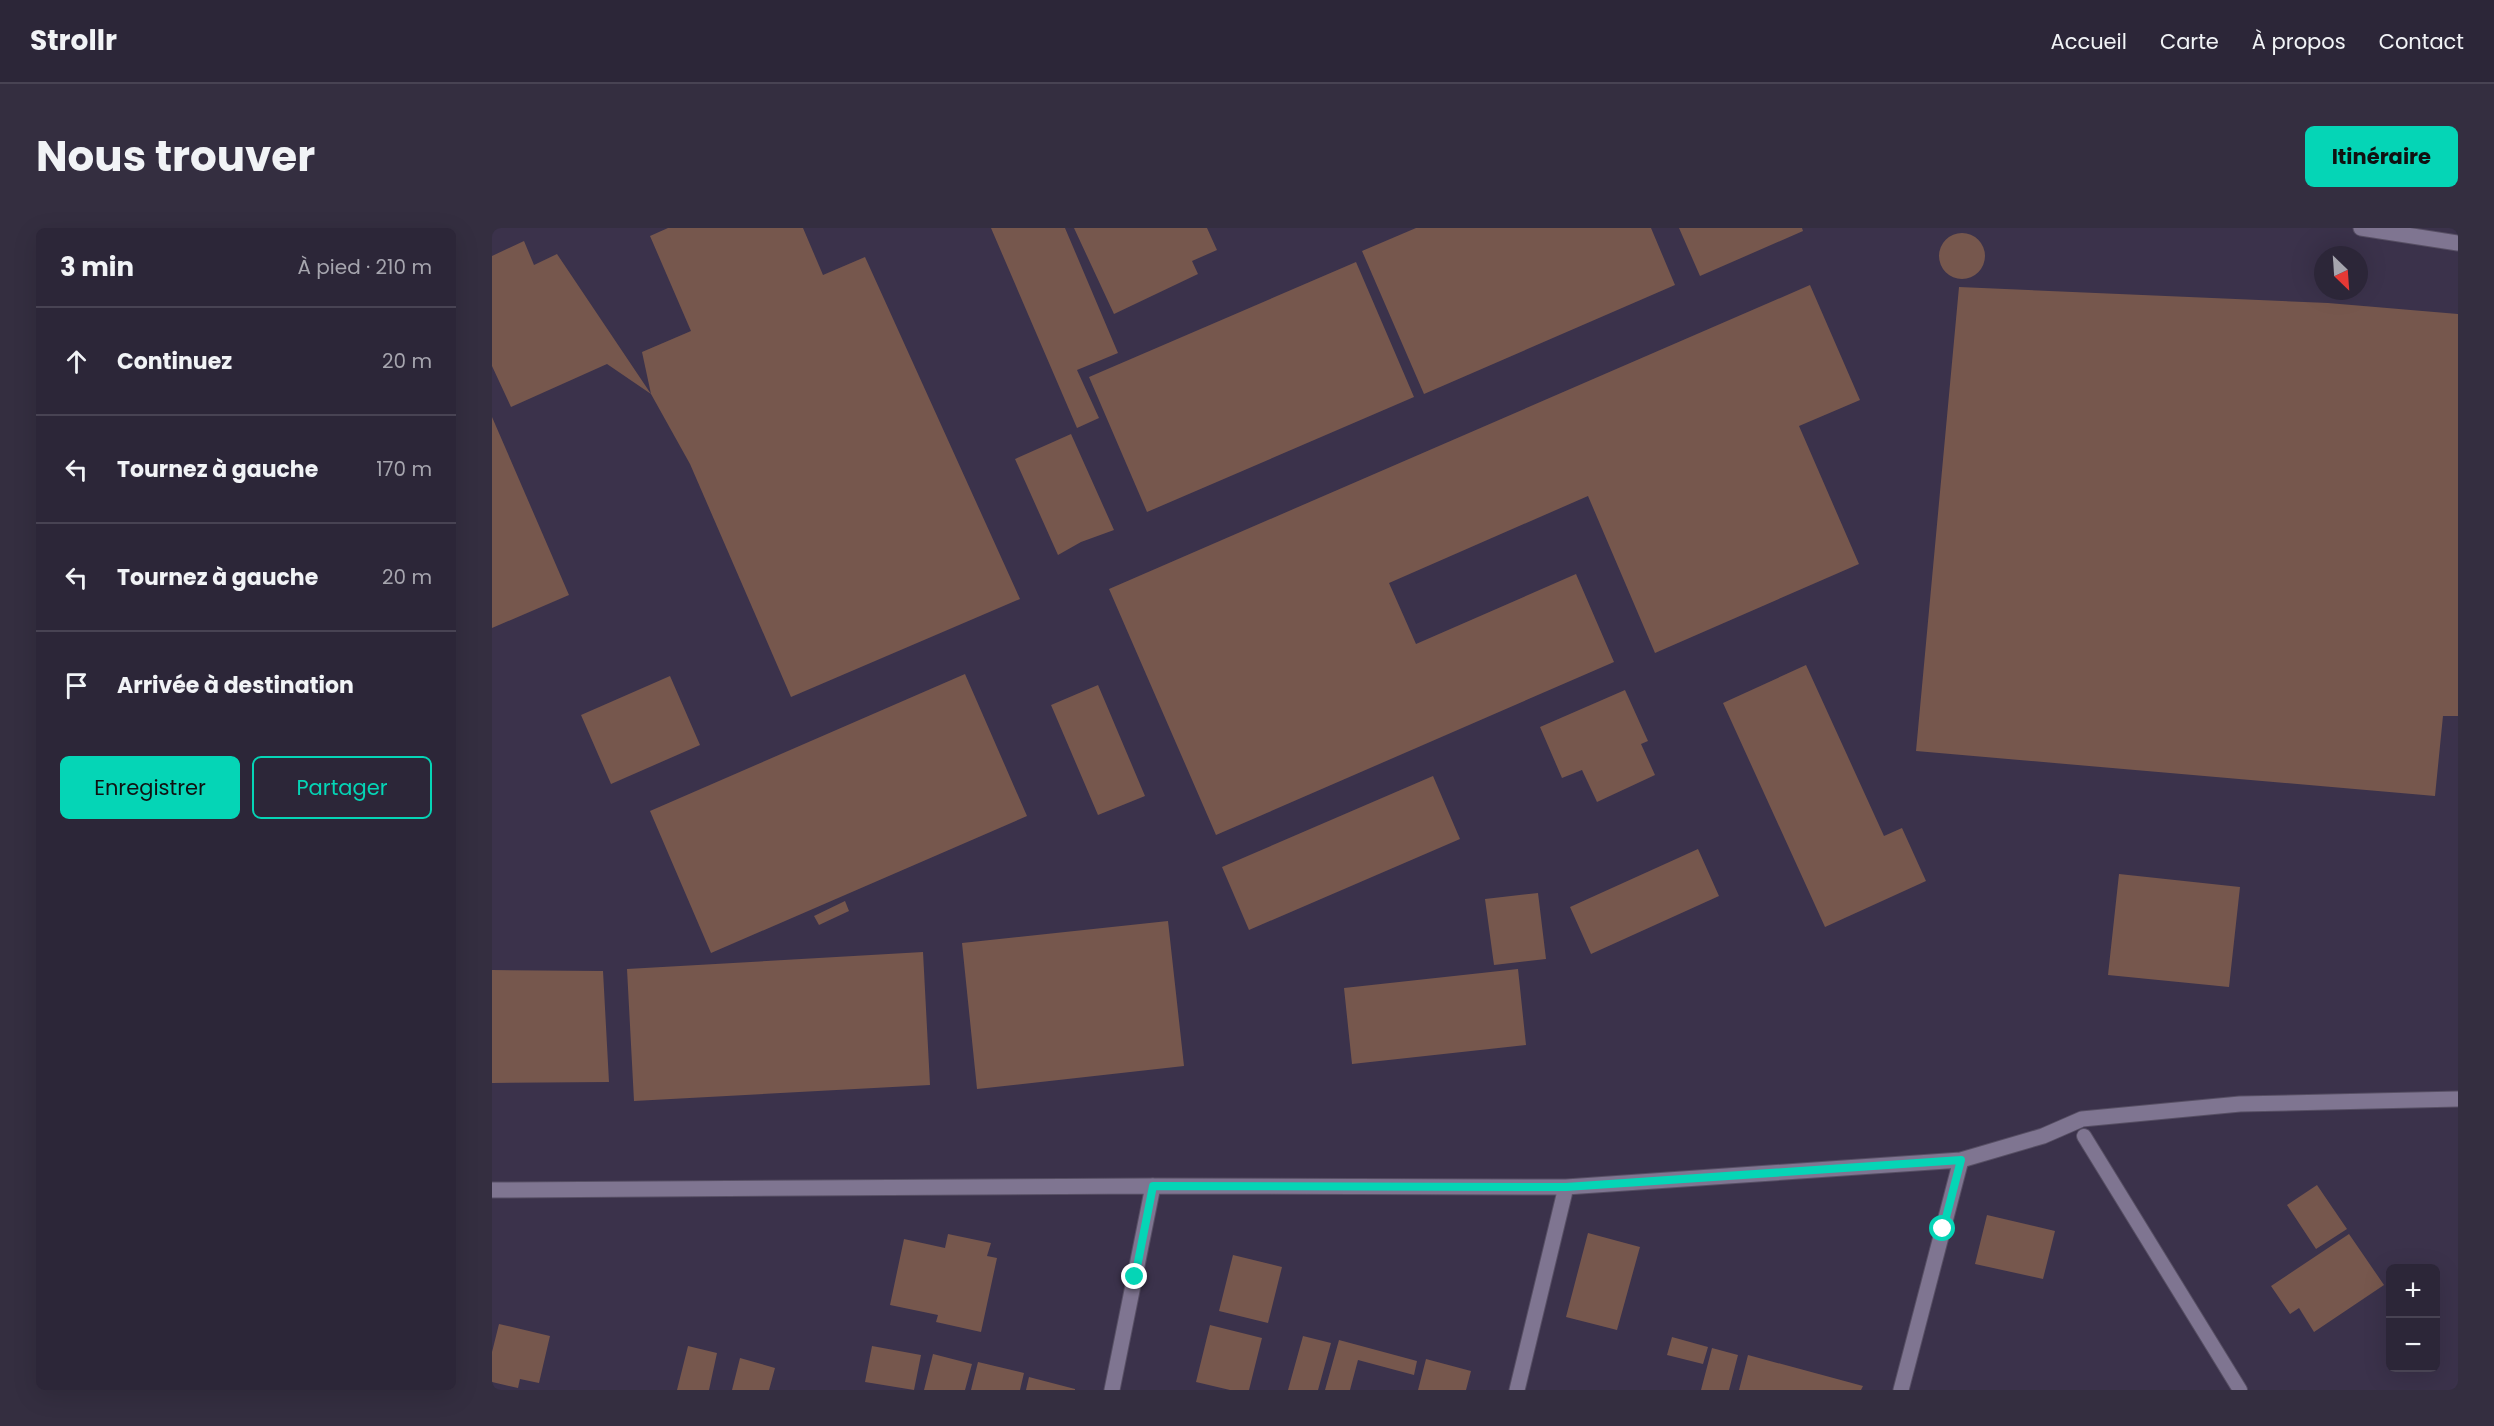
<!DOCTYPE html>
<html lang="fr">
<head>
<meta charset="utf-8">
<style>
  :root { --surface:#2c2638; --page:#342e40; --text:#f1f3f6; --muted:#a6a5ae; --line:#484353; --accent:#05d5b6 }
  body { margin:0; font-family:Poppins,sans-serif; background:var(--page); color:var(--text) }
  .controls { position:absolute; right:18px; bottom:18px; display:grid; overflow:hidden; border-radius:9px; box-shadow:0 6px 24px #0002 }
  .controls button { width:54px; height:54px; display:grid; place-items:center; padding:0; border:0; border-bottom:2px solid var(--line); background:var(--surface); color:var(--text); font:30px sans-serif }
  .compass { position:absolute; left:1822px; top:18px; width:54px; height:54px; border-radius:50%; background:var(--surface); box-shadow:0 6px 24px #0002; rotate:155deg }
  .stop { position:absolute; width:18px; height:18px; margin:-14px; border:4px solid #05d5b6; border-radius:50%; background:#fff }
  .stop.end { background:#05d5b6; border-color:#fff; box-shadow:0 2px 6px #0008 }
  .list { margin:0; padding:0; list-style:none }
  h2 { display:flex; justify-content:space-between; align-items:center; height:78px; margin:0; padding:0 24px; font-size:26px }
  h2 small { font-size:20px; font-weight:400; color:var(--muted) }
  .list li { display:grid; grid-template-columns:39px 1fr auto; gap:18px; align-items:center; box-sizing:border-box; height:108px; padding:0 24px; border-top:2px solid var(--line) }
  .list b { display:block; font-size:22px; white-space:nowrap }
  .list em { font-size:20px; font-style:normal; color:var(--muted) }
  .actions { display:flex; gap:12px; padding:18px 24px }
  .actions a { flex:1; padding:14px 0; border:2px solid var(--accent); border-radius:9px; text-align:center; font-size:21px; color:var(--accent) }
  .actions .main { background:var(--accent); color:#111 }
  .icon { flex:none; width:33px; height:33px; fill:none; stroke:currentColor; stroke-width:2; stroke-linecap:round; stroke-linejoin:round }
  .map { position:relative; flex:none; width:1966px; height:1162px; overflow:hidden; border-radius:9px }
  header { display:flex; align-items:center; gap:36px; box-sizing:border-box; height:84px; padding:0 30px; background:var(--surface); border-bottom:2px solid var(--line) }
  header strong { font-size:28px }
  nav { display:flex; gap:33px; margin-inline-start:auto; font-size:21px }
  .intro { display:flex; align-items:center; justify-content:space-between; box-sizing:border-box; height:144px; padding:0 36px }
  h1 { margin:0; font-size:42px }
  .button { padding:15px 27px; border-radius:9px; background:var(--accent); color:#111; font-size:21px; font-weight:700 }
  main { display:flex; gap:36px; padding:0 36px }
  aside { flex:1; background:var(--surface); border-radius:9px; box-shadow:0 6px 24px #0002 }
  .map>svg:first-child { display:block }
  .building { fill:#76574d }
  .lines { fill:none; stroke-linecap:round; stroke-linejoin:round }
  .lane-casing { stroke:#574f64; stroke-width:16 }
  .street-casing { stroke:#574f64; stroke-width:17 }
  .secondary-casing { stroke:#574f64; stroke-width:17 }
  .lane { stroke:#7f7591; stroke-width:14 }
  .street { stroke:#7f7591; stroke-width:15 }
  .secondary { stroke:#7f7591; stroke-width:15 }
  .route { stroke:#05d5b6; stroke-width:8 }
</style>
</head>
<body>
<header>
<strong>Strollr</strong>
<nav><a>Accueil</a><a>Carte</a><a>À propos</a><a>Contact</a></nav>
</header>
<div class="intro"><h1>Nous trouver</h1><a class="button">Itinéraire</a></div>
<main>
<aside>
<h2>3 min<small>À pied · 210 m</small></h2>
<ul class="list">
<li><svg class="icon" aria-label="ahead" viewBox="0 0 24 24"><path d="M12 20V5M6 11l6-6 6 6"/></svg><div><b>Continuez</b></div><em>20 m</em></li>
<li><svg class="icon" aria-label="left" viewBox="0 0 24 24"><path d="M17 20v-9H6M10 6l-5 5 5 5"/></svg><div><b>Tournez à gauche</b></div><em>170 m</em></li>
<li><svg class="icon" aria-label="left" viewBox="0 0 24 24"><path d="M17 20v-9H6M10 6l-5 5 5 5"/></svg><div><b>Tournez à gauche</b></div><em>20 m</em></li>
<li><svg class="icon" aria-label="arrive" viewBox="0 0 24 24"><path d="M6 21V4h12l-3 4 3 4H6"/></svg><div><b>Arrivée à destination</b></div></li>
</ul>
<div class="actions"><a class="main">Enregistrer</a><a>Partager</a></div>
</aside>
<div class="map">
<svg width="1966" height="1162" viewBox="0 0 1966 1162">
  <rect width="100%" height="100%" fill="#3b324b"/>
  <path class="building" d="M176,0H311L331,47L373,29L528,371L299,469L198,236L159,166L150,124L199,103L158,8Z
    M499,0H573L626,125L585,142L607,190L585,200Z
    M582,0H715L725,22L700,33L706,46L622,86Z
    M924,0H1159L1183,57L932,166L870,23Z
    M1187,0H1310L1311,3L1208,48Z
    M1447 28a23 23 0 1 1 46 0a23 23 0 1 1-46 0Z
    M32,13L42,37L65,26L159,166L115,136L19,179L0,138V28Z
    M864,34L922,169L655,284L597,149Z
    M1318,57L1368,172L1307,198L1367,336L1163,425L1096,268L897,355L924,416L1084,346L1122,434L724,607L617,361Z
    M1467,59L1836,75L1966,86V488H1951L1943,568L1424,523Z
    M0,189L77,367L0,400Z
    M579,206L622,302L589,314L566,327L523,231Z
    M1314,437L1392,608L1410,600L1434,653L1333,699L1231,475Z
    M473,446L535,588L219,725L158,583Z
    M178,448L208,517L119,556L89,487Z
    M606,457L653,568L606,587L559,477Z
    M1133,462L1156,513L1149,516L1163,547L1105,574L1090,542L1070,550L1048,499Z
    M941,548L968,611L757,702L730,639Z
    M1206,621L1227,668L1099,726L1078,679Z
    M1627,646L1748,659L1737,759L1616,747Z
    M1046,665L1054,731L1002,737L993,671Z
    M353,673L357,683L327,697L322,688Z
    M676,693L692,838L485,861L470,715Z
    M431,724L438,857L142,873L135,741Z
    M1026,741L1034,817L860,836L852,760Z
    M0,742L111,743L117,854L0,855Z
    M1825,957L1855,1001L1824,1021L1795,977Z
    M1495,987L1563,1003L1551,1051L1483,1036Z
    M1096,1005L1148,1019L1125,1102L1074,1089Z
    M456,1006L499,1015L495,1028L505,1030L489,1104L444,1094L446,1087L398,1077L412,1011L453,1020Z
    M1857,1006L1892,1057L1822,1104L1807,1080L1798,1086L1779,1058Z
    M741,1027L790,1039L776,1095L727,1083Z
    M7,1096L58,1108L47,1155L28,1151L26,1160L0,1154V1124Z
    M718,1097L770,1110L757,1162H738L704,1154Z
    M811,1108L839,1115L826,1162H796Z
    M1180,1109L1216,1119L1211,1136L1175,1127Z
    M847,1112L925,1133L922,1147L866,1132L858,1162H833Z
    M196,1118L225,1125L217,1162H185Z
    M380,1118L429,1127L422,1162L373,1154Z
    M1220,1120L1246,1127L1237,1162H1209Z
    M441,1126L480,1136L473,1162H432Z
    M1256,1127L1371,1158L1369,1162H1247Z
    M248,1130L283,1140L277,1162H240Z
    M934,1131L979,1143L974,1162H926Z
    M486,1134L532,1145L528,1162H479Z
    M537,1149L583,1161V1162H534Z"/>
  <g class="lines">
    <g class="lane-casing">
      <path id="lane" d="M1592,908L1748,1162"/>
    </g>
    <g class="street-casing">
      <path id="street" d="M0,962L661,958L1074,959L1469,932L1551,908L1590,891L1748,876L1966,871
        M620,1162L661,958
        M1025,1162L1074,959
        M1409,1162L1469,932"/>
    </g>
    <g class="secondary-casing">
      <path id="secondary" d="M1869,0L1966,15"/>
    </g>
    <use href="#lane" class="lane"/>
    <use href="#street" class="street"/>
    <use href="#secondary" class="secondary"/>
  </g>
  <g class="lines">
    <path class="route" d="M643,1049L661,958L1074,959L1469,932L1451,1001"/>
  </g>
</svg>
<div class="controls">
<button>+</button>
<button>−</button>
</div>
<svg class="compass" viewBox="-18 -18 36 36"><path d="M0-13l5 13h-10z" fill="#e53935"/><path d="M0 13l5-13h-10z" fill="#a6a5ae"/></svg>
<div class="stop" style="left:1451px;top:1001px"></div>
<div class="stop end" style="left:643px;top:1049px"></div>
</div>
</main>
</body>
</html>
